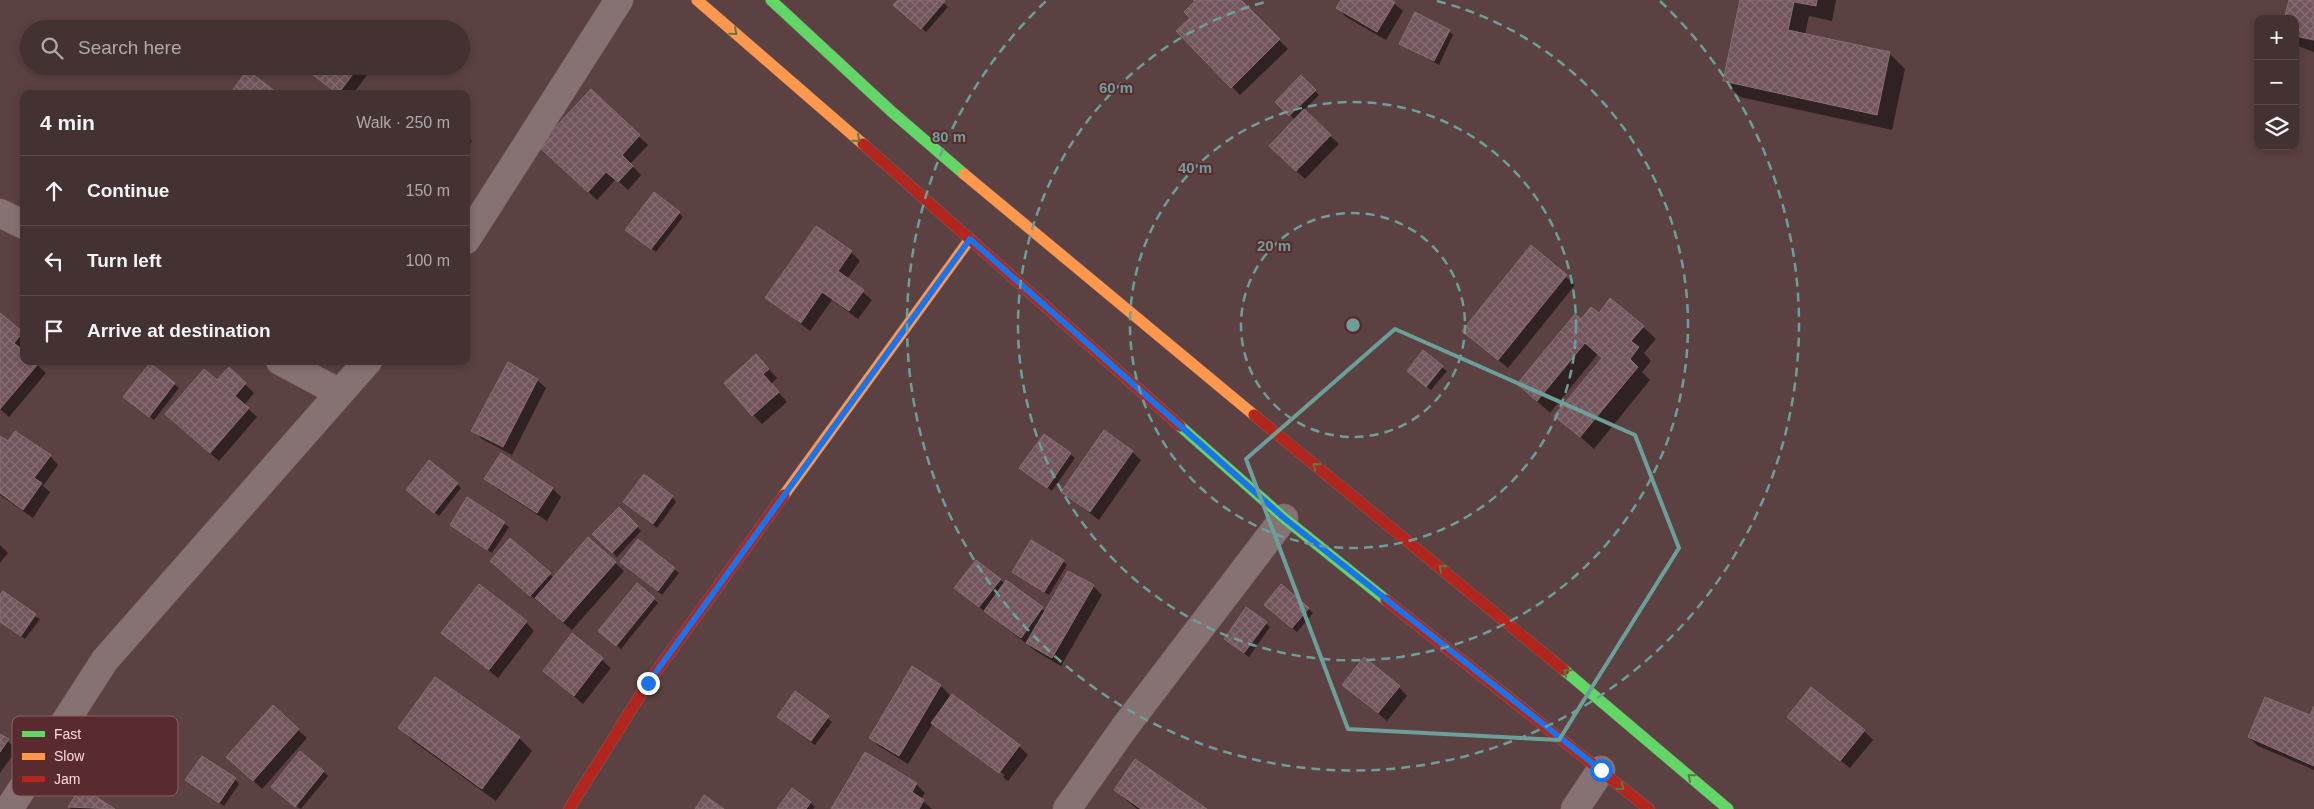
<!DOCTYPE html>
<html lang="en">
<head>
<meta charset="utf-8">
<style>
  :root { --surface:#443132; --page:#4b393a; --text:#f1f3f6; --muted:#afa9ac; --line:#5c4c4d }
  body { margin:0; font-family:Helvetica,sans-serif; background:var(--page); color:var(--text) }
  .controls { position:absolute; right:15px; top:15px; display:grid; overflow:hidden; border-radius:10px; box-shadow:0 2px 8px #0003 }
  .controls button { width:45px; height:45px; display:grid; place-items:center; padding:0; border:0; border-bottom:1px solid var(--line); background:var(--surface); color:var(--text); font:25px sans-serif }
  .stop { position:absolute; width:15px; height:15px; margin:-11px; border:4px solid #1a73e8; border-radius:50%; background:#fff }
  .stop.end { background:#1a73e8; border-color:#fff; box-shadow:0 1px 5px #0008 }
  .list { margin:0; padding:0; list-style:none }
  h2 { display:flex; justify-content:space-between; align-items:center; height:65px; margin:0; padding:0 20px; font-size:21px }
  h2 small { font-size:16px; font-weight:400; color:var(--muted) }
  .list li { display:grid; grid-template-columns:32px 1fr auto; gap:15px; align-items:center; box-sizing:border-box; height:70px; padding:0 20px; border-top:1px solid var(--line) }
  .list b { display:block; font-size:19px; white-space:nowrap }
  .list em { font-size:16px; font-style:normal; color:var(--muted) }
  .icon { flex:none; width:28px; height:28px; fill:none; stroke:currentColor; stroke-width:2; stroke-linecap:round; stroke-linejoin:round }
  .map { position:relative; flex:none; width:2314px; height:809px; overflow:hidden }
  .search { position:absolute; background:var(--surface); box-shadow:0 2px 8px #0003; left:20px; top:20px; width:450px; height:55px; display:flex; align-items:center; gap:12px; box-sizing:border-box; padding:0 18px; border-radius:28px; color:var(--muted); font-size:19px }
  .panel { position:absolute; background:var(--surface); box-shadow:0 2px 8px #0003; left:20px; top:90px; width:450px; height:275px; border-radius:10px }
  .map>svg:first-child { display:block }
  .shadow { fill:#0007 }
  .building { fill:url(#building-cross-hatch); stroke:#856f73 }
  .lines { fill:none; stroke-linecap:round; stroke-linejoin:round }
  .street-casing { stroke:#776061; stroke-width:29 }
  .fast-casing { stroke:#776061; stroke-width:12 }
  .slow-casing { stroke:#776061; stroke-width:12 }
  .jam-casing { stroke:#776061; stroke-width:12 }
  .street { stroke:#867272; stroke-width:28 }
  .fast { stroke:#63d668; stroke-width:11 }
  .slow { stroke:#ff974d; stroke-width:11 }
  .jam { stroke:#b3261e; stroke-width:11 }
  .oneway { stroke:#5e7848 }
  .route { stroke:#1a73e8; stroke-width:6 }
  .marked { fill:none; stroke:#6d9f9a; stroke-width:4; stroke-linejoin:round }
  .ring { fill:none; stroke:#6d9f9a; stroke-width:2.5; stroke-dasharray:9 6 }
  .key { fill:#5a2b2e; stroke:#8a6062; stroke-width:1 }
  .key-label { font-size:14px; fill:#fbdcdc }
  .centre { fill:#6d9f9a; stroke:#5a2b2e; stroke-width:2.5 }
  .ring-label { font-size:15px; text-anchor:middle; font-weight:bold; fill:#6d9f9a; stroke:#5a2b2e; stroke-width:4; stroke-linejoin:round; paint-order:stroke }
</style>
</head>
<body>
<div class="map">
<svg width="2314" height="809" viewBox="0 0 2314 809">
  <defs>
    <pattern id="building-cross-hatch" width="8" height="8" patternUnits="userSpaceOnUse" patternTransform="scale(1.25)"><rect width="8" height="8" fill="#72555c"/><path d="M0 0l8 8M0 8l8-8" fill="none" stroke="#876d73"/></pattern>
  </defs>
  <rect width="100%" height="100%" fill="#5b4142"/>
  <path class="shadow" d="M899,0H941L948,7L926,32L899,9Z
    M1195,0H1239L1288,49L1240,95L1178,31L1191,18L1196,2Z
    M1342,0H1390L1403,11L1386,40L1346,17L1338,8Z
    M1741,0H1836L1832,21L1809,16L1805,35L1889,53L1905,69L1892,130L1740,97L1724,81Z
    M2290,0H2314V52L2295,45V19Z
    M1449,31L1453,35L1439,65L1401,44Z
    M314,66H372L373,67L353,94H337L310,71Z
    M1301,77L1319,95L1303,111L1339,144L1305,179L1270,146L1295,120L1277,102Z
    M591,91L648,145L630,164L641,175L628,190L616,179L597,200L549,155Z
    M466,135L472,141L466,149Z
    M679,213L683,217L656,252L631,234Z
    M1531,247L1575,285L1508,368L1473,339Z
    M851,252L860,261L847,279L872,300L858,319L832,300L810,331L767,298Z
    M0,314L24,335V361H33L46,373L9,417L0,409Z
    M1599,314L1643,327L1656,339L1644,353L1651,361L1642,372L1650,380L1594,449L1556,415L1603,358L1598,354L1550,413L1518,384L1581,321Z
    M1423,352L1447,371L1431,390L1413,375Z
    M756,355L777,378L771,384L787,402L762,424L753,415Z
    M150,365L179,388L154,420L129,401Z
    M229,369L254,393L244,405L257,417L219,461L175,423Z
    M537,380L546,388L512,455L482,439L473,430Z
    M1044,435L1075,458L1052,491L1021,468Z
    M0,437L8,443L50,456L58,465L43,486L50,492L33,518L0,495Z
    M1132,452L1141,460L1099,520L1062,492Z
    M501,455L553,489L561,497L547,521L495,487L486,479Z
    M457,484L461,488L439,516L412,494Z
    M672,497L676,502L657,528L628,506Z
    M468,499L509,527L492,553L451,525Z
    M619,508L641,531L617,557L594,534Z
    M638,541L679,573L662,595L626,566Z
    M0,545L8,553L0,563Z
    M1063,561L1067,565L1049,595L1018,576Z
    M615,563L624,571L572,630L500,570L550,574L554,578Z
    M1000,580L1046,612L1093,586L1102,595L1061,666L1037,652L960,592Z
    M1281,586L1313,613L1297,632L1270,610Z
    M0,598L40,619L25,639L0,622Z
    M654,599L658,603L621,649L604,635Z
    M526,622L534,631L498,678L443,633Z
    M1266,623L1270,627L1249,657L1230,643Z
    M572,634L611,668L583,704L544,671Z
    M912,668L941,686L950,695L943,706L1019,746L1028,755L1008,781L1003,777L1005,775L933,723L908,764L879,746L871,738Z
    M436,679L519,738L532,751L496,801L413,741L400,728Z
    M1344,684L1399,687L1407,696L1387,721Z
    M796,693L832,722L815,745L782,721Z
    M273,707L307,738L262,789L237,765Z
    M2314,709V770L2258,746L2249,737L2310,717Z
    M1797,725L1864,731L1873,740L1850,768Z
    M0,735L17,749L0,773Z
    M323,771L328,776L301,809L277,791Z
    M235,779L239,784L224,806L187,780Z
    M916,784L925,793L921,799L932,809H833Z
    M82,789L112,809H71L69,807Z
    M1115,790L1205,809H1137Z
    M810,802L815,807L813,809H778Z"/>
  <path class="building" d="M898,0H943L945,1L921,29L893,5Z
    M1193,0H1241L1280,39L1231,88L1176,31L1190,18L1184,12L1195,1Z
    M1341,0H1392L1395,2L1377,32L1336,8Z
    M1740,0H1817L1816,6L1794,2L1788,30L1890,52L1877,115L1723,81Z
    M2289,0H2314V40L2295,36V19H2284Z
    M1415,12L1450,30L1434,61L1399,44Z
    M312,66H359L338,94L308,71Z
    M247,70L279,94H230Z
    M1301,75L1316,90L1289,116L1275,102Z
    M591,89L640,135L622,155L633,166L618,182L606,172L588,192L538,146Z
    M1304,109L1331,135L1296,171L1269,146Z
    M654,192L680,212L651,249L625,230Z
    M816,226L852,251L838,271L864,290L849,311L822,292L801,323L765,298Z
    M1531,245L1567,275L1498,360L1462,331Z
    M1610,298L1644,326L1631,341L1639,347L1630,359L1638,367L1580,437L1554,416L1602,358L1585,343L1537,401L1517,384L1575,314L1581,319L1591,307L1599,313Z
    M0,313L23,332L14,343L24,351V361H35L38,364L0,409Z
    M1423,350L1443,366L1426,387L1407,371Z
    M756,354L769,369L763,374L779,392L752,416L724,383Z
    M508,362L538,379L503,447L471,431Z
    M150,363L175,383L149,417L123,397Z
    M229,367L246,383L235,396L249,408L210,453L165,414L204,369L217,380Z
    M1104,430L1133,451L1090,512L1061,492Z
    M15,431L51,455L34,478L42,483L23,510L0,493V436L8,441Z
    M1044,434L1071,453L1047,488L1019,468Z
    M501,453L553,488L537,513L484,479Z
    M429,460L458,483L434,513L406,490Z
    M644,474L673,496L653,524L623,502Z
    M467,497L505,522L487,550L450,525Z
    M619,507L638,526L612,553L592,534Z
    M588,537L616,562L563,622L535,598Z
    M510,538L551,573L530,596L490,561Z
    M638,539L675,568L658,591L620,562Z
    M1031,540L1064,560L1044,592L1012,572Z
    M976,560L1001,579L979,607L954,588Z
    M1068,571L1094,585L1052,658L1026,643Z
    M1006,580L1043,607L1021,638L984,611Z
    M637,583L655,598L616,646L598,631Z
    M479,584L527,621L489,670L441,633Z
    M1281,584L1309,608L1292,628L1264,605Z
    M3,591L36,614L21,636L0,622V595Z
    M1246,607L1267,622L1244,653L1224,639Z
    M572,633L603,658L574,696L543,671Z
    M1364,657L1400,686L1378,713L1342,685Z
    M912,666L941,685L899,756L869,738Z
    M435,677L520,737L482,789L398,728Z
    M1811,687L1865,730L1840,761L1787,717Z
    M795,691L829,716L811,741L777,717Z
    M952,694L1020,745L999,773L931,723Z
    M2265,697L2310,715L2314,706V766L2248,737Z
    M273,705L299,729L253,781L226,757Z
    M0,734L9,739L0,752Z
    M300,751L324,771L295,807L271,787Z
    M865,752L917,783L912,792L924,800L919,809H831Z
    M202,756L236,778L219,803L185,780Z
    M1135,759L1207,809H1141L1114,790Z
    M81,787L115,809L68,807Z
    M792,788L811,802L806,809H777Z
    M704,795L724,809H695Z"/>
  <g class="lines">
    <g class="street-casing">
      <path id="street" d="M0,213L24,225
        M466,240L619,0
        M280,361L340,393
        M9,809L105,660L368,361
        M1067,809L1124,728L1284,518
        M1575,809L1601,770"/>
    </g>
    <g class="fast-casing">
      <path id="fast" d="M771,0L892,112L964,174
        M1180,426L1284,518L1386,600
        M1564,670L1728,809"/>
    </g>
    <g class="slow-casing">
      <path id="slow" d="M697,0L863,144
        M964,174L1254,415
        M784,495L970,239"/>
    </g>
    <g class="jam-casing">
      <path id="jam" d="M863,144L1180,426
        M1254,415L1564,670
        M1386,600L1649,809
        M569,809L648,683L784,495"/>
    </g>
    <use href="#street" class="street"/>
    <use href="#fast" class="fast"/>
    <use href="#slow" class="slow"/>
    <use href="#jam" class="jam"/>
  </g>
  <defs><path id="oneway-chevron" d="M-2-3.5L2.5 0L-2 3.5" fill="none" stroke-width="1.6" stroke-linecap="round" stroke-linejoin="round" transform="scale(1.25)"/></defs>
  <g class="oneway">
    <use href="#oneway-chevron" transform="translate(734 32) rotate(41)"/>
    <use href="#oneway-chevron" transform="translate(857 139) rotate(41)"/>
    <use href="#oneway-chevron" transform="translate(1316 466) rotate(-141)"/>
    <use href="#oneway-chevron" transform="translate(1442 568) rotate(-141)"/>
    <use href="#oneway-chevron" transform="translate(1567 672) rotate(-140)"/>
    <use href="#oneway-chevron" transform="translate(1691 777) rotate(-139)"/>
    <use href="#oneway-chevron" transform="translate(1621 787) rotate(39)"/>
  </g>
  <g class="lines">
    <path class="route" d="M648,683L970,239L1284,518L1601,770"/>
  </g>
  <path class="marked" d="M1395,329L1635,435L1679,548L1559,740L1348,729L1246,459Z"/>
  <g class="ring">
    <circle cx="1353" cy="325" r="112"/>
    <circle cx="1353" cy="325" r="223"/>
    <path d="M1437 1A335 335 0 1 1 1269 1"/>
    <path d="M1660 1A446 446 0 1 1 1046 1"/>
  </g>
  <rect x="12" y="716" width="166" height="80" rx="8" class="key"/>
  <rect x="22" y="731" width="23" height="6" fill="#63d668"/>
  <rect x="22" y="753" width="23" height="7" fill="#ff974d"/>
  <rect x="22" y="776" width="23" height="6" fill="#b3261e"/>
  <g class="key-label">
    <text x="54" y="739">Fast</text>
    <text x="54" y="761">Slow</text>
    <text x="54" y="784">Jam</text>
  </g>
  <circle cx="1353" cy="325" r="8" class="centre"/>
  <g class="ring-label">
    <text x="1116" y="93">60 m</text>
    <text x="949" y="142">80 m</text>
    <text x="1195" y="173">40 m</text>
    <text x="1274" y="251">20 m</text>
  </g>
</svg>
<div class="controls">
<button>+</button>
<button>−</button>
<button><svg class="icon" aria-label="layers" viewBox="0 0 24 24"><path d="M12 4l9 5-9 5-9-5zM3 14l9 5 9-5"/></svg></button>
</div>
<div class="stop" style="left:1601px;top:770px"></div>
<div class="stop end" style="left:648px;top:683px"></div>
<div class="search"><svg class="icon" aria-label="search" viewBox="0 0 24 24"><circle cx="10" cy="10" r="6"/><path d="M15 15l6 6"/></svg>Search here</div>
<section class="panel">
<h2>4 min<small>Walk · 250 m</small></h2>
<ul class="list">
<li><svg class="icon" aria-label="ahead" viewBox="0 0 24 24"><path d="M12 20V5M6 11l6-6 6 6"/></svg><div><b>Continue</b></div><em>150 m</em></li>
<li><svg class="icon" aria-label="left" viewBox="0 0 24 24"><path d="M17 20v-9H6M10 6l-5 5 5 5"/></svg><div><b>Turn left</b></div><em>100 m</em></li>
<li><svg class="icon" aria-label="arrive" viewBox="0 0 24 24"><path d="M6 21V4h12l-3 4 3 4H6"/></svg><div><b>Arrive at destination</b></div></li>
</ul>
</section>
</div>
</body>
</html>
